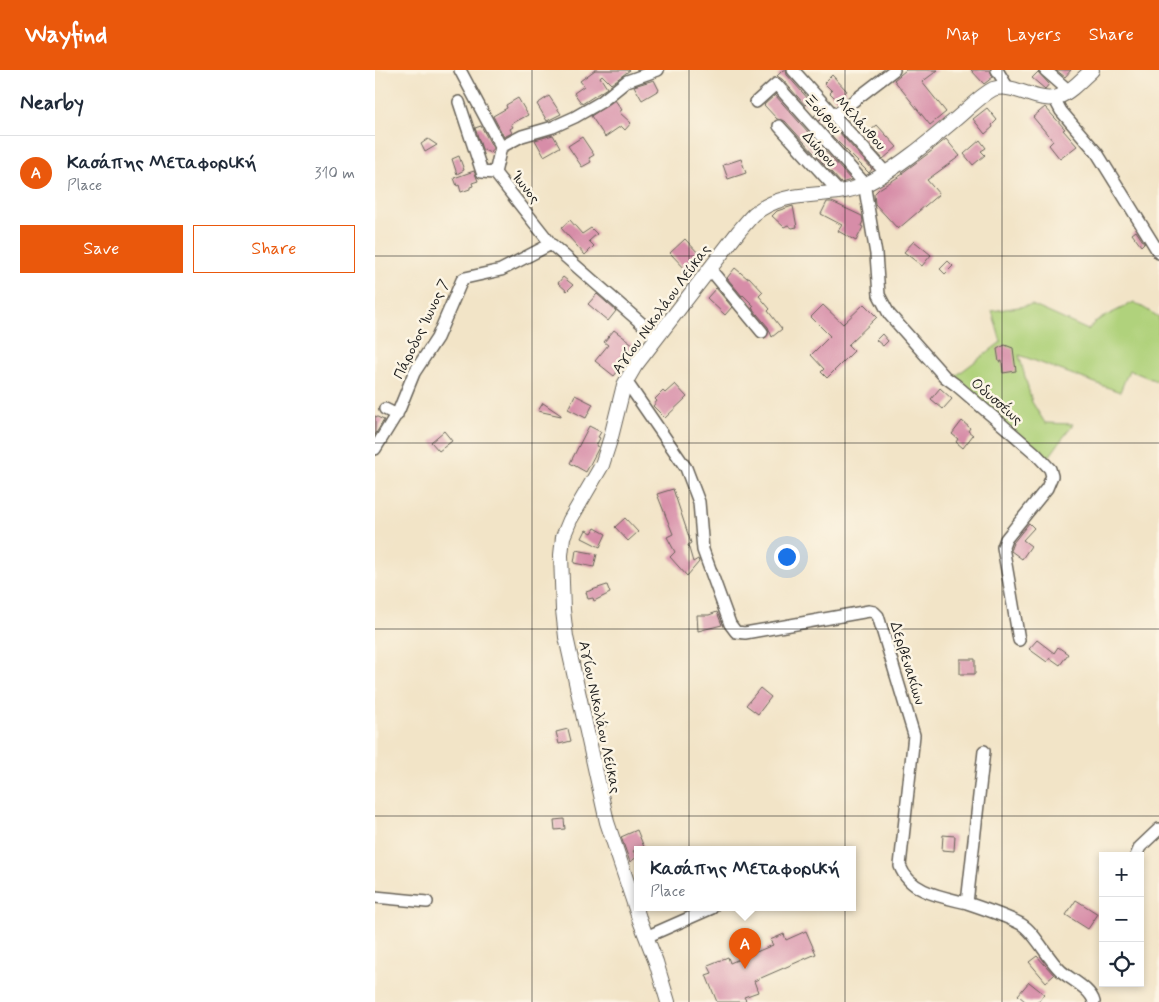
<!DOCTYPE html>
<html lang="en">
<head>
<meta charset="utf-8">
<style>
  :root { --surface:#fff; --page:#f6f6f7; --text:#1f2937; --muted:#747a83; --line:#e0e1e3; --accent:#ea580c }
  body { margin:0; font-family:Mynerve,sans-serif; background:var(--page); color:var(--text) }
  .controls { position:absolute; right:15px; bottom:15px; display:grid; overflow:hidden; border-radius:0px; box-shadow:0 2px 8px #0003 }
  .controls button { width:45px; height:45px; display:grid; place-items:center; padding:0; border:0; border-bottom:1px solid var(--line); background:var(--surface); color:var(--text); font:25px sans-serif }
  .you { position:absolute; left:411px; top:486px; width:18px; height:18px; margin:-12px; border:4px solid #fff; border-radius:50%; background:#1a73e8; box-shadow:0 0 0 8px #1a73e833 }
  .badge { display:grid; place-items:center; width:32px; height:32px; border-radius:50%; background:var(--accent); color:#fff; font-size:16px; font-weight:700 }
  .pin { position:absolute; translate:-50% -41px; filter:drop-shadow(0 1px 2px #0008) }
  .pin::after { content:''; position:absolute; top:26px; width:18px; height:15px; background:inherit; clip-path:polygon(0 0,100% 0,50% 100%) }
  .popup { position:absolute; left:259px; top:776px; width:222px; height:65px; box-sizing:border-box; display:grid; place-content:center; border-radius:0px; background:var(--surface); filter:drop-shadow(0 1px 4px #0005); font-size:16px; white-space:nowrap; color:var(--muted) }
  .popup b { font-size:19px; color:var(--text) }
  .popup::after { content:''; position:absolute; left:50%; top:100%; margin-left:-10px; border:10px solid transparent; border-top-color:var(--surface) }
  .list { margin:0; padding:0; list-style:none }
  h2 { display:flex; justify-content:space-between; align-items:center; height:65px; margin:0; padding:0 20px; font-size:21px }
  h2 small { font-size:16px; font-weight:400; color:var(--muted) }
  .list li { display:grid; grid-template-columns:32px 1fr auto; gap:15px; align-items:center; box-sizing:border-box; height:75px; padding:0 20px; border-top:1px solid var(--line) }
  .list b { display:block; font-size:19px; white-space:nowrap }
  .list p { margin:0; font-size:16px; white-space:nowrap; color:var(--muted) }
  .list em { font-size:16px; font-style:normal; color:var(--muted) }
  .actions { display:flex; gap:10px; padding:15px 20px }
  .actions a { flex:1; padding:11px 0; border:1px solid var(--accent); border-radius:0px; text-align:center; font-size:18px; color:var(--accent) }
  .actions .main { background:var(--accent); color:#fff }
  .icon { flex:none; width:28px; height:28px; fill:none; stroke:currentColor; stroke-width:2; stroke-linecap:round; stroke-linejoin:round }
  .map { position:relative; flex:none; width:784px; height:932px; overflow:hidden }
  header { display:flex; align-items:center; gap:30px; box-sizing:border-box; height:70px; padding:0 25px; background:var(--accent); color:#fff }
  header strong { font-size:24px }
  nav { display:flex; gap:28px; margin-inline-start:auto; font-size:18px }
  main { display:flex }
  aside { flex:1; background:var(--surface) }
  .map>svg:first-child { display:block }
  .grass { fill:#b0d27b; stroke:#66774c }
  .building { fill:#d78da8 }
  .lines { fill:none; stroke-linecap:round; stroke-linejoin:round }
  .minor-casing { stroke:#676258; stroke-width:14 }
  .major-casing { stroke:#676258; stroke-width:16 }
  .minor { stroke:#fff; stroke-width:11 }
  .major { stroke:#fff; stroke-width:14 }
  .grid { fill:none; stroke:#1c1c1c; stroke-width:1; stroke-opacity:0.55 }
  .labels { text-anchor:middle; stroke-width:5; stroke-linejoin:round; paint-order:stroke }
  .street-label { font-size:15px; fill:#1c1c1c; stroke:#fcf5e5 }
</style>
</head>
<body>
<header>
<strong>Wayfind</strong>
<nav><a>Map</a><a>Layers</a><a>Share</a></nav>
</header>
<main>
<aside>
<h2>Nearby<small></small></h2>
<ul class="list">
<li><span class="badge">A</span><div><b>Κασάπης Μεταφορική</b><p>Place</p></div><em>310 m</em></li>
</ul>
<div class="actions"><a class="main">Save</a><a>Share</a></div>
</aside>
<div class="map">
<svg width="784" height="932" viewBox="0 0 784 932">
  <rect width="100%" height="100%" fill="#fcf5e5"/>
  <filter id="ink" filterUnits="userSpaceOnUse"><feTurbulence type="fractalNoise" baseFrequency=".02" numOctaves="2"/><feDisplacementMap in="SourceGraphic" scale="10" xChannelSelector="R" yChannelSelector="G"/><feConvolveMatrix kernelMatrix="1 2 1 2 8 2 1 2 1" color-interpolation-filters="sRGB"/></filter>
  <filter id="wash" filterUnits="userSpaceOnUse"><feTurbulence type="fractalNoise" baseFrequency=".0096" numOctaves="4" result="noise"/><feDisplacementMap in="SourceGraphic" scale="20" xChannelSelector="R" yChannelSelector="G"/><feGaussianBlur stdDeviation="1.12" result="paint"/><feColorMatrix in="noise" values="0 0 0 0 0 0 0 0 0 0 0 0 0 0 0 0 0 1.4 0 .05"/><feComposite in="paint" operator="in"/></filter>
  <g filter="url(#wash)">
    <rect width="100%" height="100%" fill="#f2e4c7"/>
    <path class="grass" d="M759,232L784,247V312L754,300L745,322L644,285L657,332L670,353L698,354L674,387L621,349L578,308L626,272L617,241L657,235L713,260L721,251Z"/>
    <g id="blocks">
      <path class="building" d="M220,0H255L236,14L227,5L225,7L232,18L207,34L199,23L209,16L205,11Z
        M408,0H411L412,5L435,31L430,35L407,9L402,6Z
        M531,0H563L547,12L571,42L555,55L519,10Z
        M596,0H615L618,7L609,14Z
        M681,0H696L690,7Z
        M663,2L674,14L670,19L657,8Z
        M457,5L472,21L462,30L455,23L457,21L449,13Z
        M279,10L284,20L267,30L259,16Z
        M400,25L476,110L466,113L410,51L402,49L389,35Z
        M174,26L186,44L172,51L162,34Z
        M143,28L153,45L136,54L138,57L135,59L137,63L129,67L118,46L132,38L131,35Z
        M240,30L247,40L244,42L256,53L250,60L246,56L230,67L216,46Z
        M670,37L690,59L688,60L702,76L685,89L674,75L678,71L658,47Z
        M612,38L622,50L617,55L618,57L610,64L598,49Z
        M445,41L449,46L444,51L439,46Z
        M502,55L522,77L508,89L488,67Z
        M106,56L118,78L115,83L107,79L100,58Z
        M463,61L497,99L494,103L457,66Z
        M178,65L185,77L169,86L160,70Z
        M207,67L219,85L214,88L216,92L207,97L193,76Z
        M53,69L62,75L50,82L46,74Z
        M571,69L585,86L552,110L564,124L523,159L500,134L499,124L504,119L528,104L527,103L558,80H557Z
        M605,70L611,78L606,81L610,85L598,95L589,84Z
        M84,86L89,100L82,104L77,89Z
        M366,89L371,103L353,109L348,95Z
        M99,101L103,111L97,113L98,116L95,117V119L86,122L84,115L82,116L79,108Z
        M452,132H457L487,146L488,151L486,156L488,157L481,171L463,161L467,155L446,144Z
        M418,136L422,157L417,158L413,155L409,157L397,146L402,141Z
        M195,150L207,164L216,158L222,164L214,171L219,176L210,185L186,158Z
        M761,161L769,173L766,176L757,164Z
        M310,169L326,186L312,201L295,183Z
        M539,171L556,185L547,196L529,182Z
        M573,191L578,196L570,204L565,199Z
        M360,198L372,208L374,207L388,222L384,226L395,239L393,241L407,259L397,267L393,257L377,238L379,236L368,225L367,226L352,208Z
        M188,207L198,215L192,221L183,213Z
        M341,218L357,237L350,245L332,228Z
        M222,224L241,241L233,251L213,234Z
        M489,234L502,247L473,275L479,281L452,308L446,302L449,299L436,285L455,266L436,247L448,235L468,254Z
        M239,260L259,275L245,292L248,295L239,306L220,291L233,275L229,272Z
        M507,264L513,271L508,276L501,270Z
        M630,275L638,278L641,301L628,303L627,291L624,292L622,279Z
        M300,314L312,327L290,348L278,336L282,331L280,329L288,321L290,323Z
        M565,318L577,329L568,339L556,329Z
        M200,325L218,334L211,348L193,339Z
        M168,333L186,345V346L163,341Z
        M0,346L9,350L0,365Z
        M587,351L595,358L593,361L598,365L588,378L581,372L583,369L577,364Z
        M214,356L226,362L223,367L225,368L221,376L224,377L222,381L211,402L195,393Z
        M69,361L77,371L64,381L56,372Z
        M298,419L316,473L313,475L318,492L323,489L324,492L312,506L295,487L300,482L292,467L298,464L282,424Z
        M250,448L263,462L253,471L240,457Z
        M654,453L659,458L648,470L656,476L647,489L636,481V478L638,473Z
        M220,458L231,464L225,477L207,468L211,460L217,463Z
        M201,480L222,484L219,497L199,493Z
        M232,515L235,523L219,531L218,528L213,529L211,522Z
        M342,542L347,555L323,561L322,545H334Z
        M662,570L679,583L683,577L693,584L685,595L675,588L672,592L654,579Z
        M585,589H600V604H585Z
        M385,618L396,627L383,644L371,635Z
        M228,649L231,656L221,660L219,652Z
        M193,659L196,671L184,674L181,662Z
        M189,749L190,759L180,760L179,750Z
        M262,760L269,777L258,781L262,787L255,792L246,767Z
        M568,765L580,766L579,781L567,780Z
        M701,830L723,844L713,859L691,845Z
        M431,861L441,884L379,911L383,922L369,927L372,932H342L331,905L337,903L333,895L353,887L355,893L398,875L395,870L409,864L411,870Z
        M662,886L679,905L671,912L654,892Z
        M654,912L669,924L663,932H651L643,925Z"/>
    </g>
  </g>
  <g filter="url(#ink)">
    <use href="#blocks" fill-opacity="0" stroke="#676258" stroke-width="1"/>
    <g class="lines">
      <g class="minor-casing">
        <path id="minor" d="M85,0L126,77
          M418,0L510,102
          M622,0L633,18
          M670,0L694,21
          M679,28L686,41L722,83L784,183
          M84,32L107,102L120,103
          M381,32L401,14L489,113L501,184L504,225L514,244L570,307L581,315L660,383L675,399L677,406L672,418L631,469L628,477L644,570
          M459,46L519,0
          M404,56L464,122
          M335,199L387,262
          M282,267L176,174L120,103L126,77L147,66L178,57L200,47L226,32L252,11L283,0
          M251,311L311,398L324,432L328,480L355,554L361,562L370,563L494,541L499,542L503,546L539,665L525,796C535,823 568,827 592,833C607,838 633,847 646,854C660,862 672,888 686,901C696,910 716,919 719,932
          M10,339L22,345
          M0,379L24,340L39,303L62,268L87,210L90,208L126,200L176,174
          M761,786L765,777L784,759
          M0,827L52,832
          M592,833L609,681
          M271,867L337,838"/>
      </g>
      <g class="major-casing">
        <path id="major" d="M293,932L281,892L264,848L232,752L191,567L188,540L186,485L188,467L195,450L227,395L236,367L249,315L260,296L364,161C369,155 374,149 379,144C413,116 453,131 489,115C519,101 556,70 582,48C594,38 605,26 618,19C640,12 661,34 683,27C696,22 707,9 717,0"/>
      </g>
      <use href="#minor" class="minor"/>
      <use href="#major" class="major"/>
    </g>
  </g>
  <path class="grid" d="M157,0V932M314,0V932M470,0V932M627,0V932M0,186H784M0,373H784M0,559H784M0,746H784"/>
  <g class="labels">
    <g class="street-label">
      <text transform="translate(448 44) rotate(48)" y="5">Ξούθου</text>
      <text transform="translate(486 53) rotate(48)" y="5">Μελάνθου</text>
      <text transform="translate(445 79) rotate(48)" y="5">Δώρου</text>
      <text transform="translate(151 117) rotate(52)" y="5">Ίωνος</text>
      <text transform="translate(286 239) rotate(-54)" y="5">Αγίου Νικολάου Λεύκας</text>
      <text transform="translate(46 259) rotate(-64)" y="5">Πάροδος Ίωνος 7</text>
      <text transform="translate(622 331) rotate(41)" y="5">Οδυσσέως</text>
      <text transform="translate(533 593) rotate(73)" y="5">Δερβενακίων</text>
      <text transform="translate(225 647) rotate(78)" y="5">Αγίου Νικολάου Λεύκας</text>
    </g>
  </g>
</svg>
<div class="controls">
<button>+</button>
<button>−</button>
<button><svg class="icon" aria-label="locate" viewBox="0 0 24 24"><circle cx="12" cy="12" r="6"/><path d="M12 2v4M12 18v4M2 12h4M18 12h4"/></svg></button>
</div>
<div class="you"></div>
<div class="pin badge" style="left:370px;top:899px">A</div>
<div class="popup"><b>Κασάπης Μεταφορική</b>Place</div>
</div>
</main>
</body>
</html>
